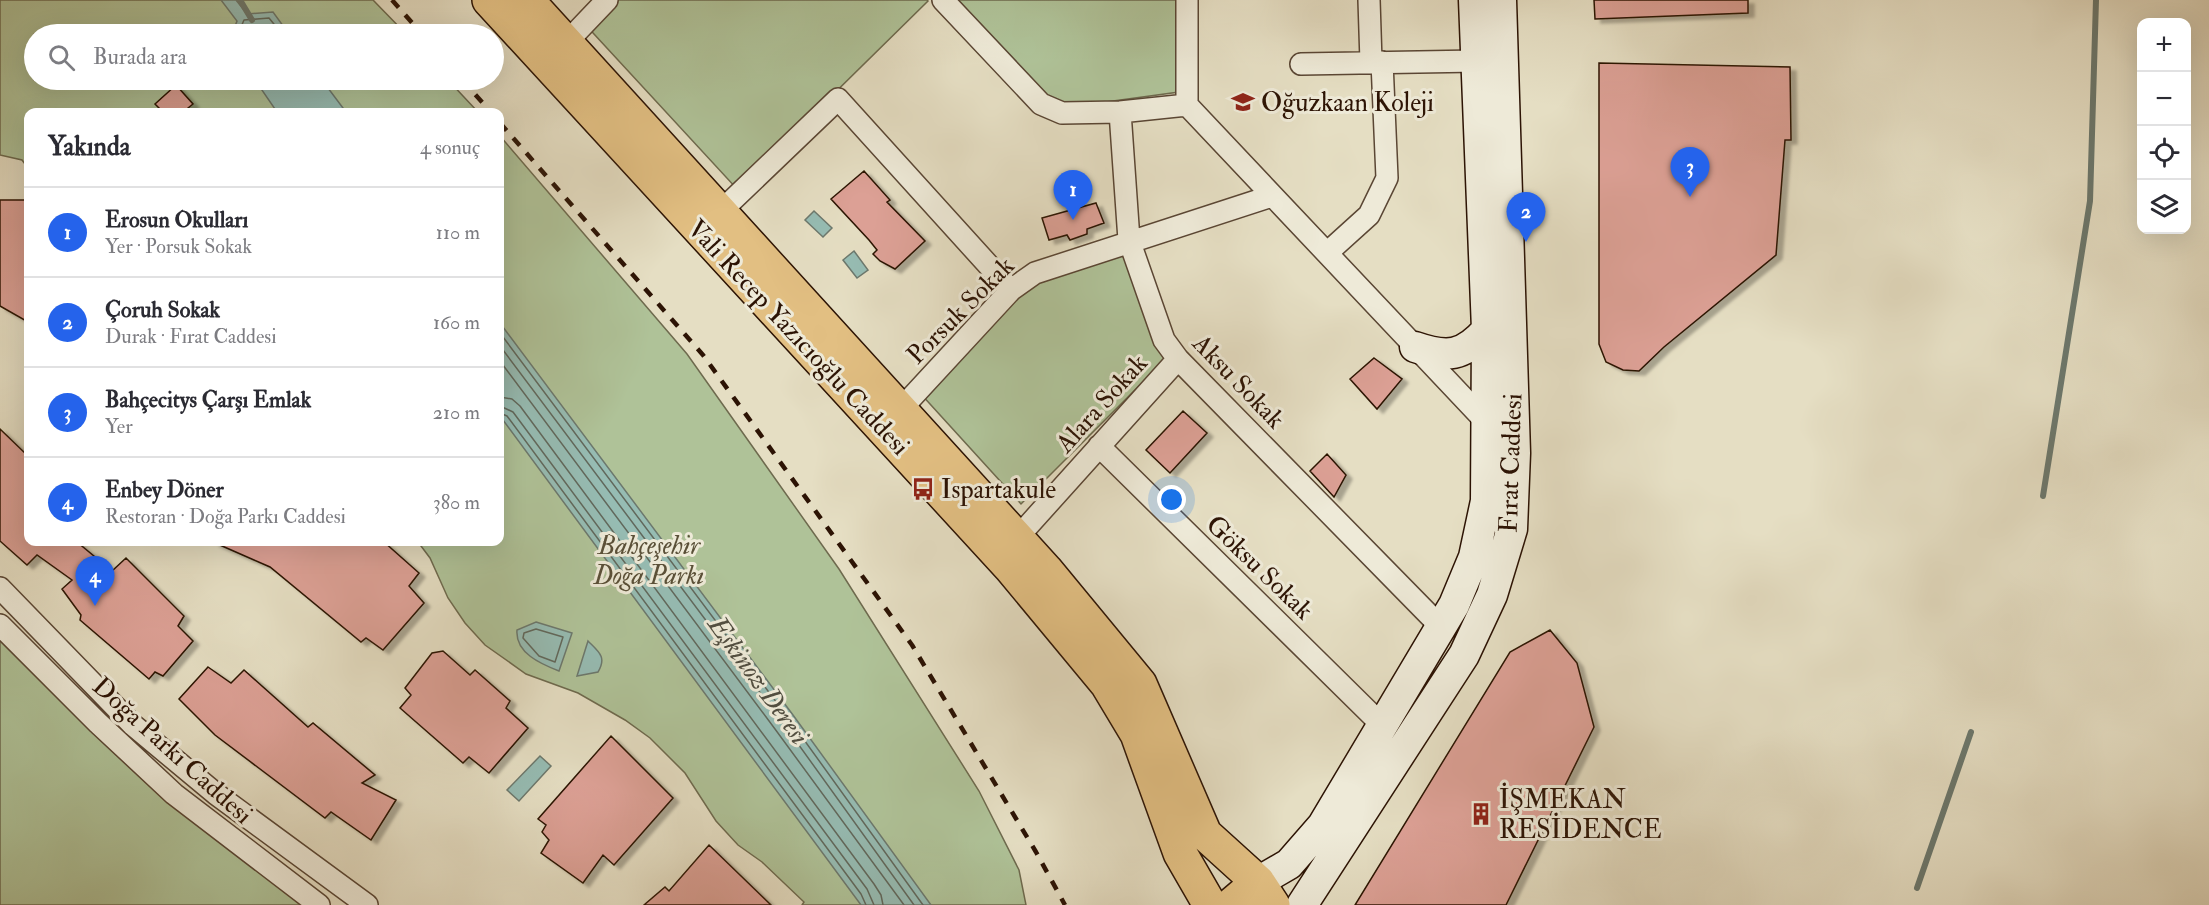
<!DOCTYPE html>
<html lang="tr">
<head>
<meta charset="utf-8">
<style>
  :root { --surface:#fff; --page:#f2f2f3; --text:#2b2b33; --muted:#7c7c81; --line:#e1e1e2; --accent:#2563eb }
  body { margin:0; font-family:"IM FELL Double Pica",serif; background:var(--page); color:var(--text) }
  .controls { position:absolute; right:18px; top:18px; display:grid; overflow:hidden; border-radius:12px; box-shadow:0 6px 24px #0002 }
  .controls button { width:54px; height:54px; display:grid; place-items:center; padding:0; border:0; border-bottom:2px solid var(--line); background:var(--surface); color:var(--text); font:30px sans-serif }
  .you { position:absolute; left:1172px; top:500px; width:21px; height:21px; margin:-15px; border:4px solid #fff; border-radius:50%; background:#1a73e8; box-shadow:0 0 0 9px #1a73e833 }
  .badge { display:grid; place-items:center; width:39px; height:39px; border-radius:50%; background:var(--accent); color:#fff; font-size:20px; font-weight:700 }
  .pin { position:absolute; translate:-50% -50px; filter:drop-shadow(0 2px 3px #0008) }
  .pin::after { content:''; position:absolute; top:32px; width:21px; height:18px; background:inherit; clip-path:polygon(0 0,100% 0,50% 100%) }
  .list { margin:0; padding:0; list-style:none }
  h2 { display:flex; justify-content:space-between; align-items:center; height:78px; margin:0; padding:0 24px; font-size:26px }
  h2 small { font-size:20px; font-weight:400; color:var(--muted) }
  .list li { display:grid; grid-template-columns:39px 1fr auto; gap:18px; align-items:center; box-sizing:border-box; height:90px; padding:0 24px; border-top:2px solid var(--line) }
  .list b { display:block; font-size:22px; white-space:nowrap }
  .list p { margin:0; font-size:20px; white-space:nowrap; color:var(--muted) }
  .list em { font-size:20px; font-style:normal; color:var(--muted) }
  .icon { flex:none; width:33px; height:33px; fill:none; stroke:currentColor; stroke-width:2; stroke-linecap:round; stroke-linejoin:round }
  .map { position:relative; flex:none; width:2209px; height:905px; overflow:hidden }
  .search { position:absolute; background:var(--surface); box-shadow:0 6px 24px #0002; left:24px; top:24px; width:480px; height:66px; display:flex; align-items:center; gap:15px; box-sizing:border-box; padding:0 21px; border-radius:33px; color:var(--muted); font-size:22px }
  .panel { position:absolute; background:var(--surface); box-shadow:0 6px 24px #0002; left:24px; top:108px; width:480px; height:438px; border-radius:12px }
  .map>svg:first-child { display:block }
  .green { fill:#afc298; stroke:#6e6a4e; stroke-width:1.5 }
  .water { fill:#96bcb3; stroke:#6c786d; stroke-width:1.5 }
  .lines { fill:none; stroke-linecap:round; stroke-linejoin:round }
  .shore { stroke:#61685c; stroke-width:1.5 }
  .stream { stroke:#6c786d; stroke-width:6 }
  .building { fill:#dca095; stroke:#2c1304; stroke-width:1.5; filter:url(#shadow) }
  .street-casing { stroke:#5a4634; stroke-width:24 }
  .secondary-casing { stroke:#2c1304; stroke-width:33 }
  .primary-casing { stroke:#2c1304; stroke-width:36 }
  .street { stroke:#eeead8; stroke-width:21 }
  .secondary { stroke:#eeead8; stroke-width:30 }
  .primary { stroke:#e2bf82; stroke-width:33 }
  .rail { stroke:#2c1304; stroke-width:4.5; stroke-dasharray:10 10; stroke-linecap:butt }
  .labels { text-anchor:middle; stroke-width:6; stroke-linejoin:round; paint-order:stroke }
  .poi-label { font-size:26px; fill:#2c1304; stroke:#eeead8; text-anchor:start }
  .street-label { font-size:26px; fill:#2c1304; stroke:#eeead8 }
  .park-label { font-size:26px; font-style:italic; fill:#5a5038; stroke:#eeead8 }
  .water-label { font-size:27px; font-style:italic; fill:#514e41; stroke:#eeead8 }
</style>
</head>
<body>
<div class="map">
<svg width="2209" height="905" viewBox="0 0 2209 905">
  <defs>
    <filter id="shadow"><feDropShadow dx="6" dy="4" stdDeviation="1.5" flood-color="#0004"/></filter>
  </defs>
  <rect width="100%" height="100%" fill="#e5dec3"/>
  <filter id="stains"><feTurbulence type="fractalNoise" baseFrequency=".00333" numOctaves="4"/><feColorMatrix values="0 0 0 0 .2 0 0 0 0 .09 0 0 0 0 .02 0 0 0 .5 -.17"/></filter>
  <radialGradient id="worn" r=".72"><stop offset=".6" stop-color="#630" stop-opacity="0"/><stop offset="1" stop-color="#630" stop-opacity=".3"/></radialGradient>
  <path class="green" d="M0,0H373L406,34H34V80H448L478,112H28V168L22,160L0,155Z
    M603,0H927L928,1L737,189L582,21Z
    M955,0H1179V92L1069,107L1047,95Z
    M500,136L687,354L839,569L979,791L1019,870L1026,905H802L804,902L762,862L738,845L716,821L685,773L650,738L625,720L578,693L526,674L485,645L465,623L448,598L430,558L418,542H500Z
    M1125,249L1171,354L1021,504L920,393L1037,276Z
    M0,625L98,723L319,905H0Z"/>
  <path class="water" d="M221,0H236L247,14L273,12L289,34H232L237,21Z
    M255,80H322L346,112H277Z
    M814,211L832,228L823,237L805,220Z
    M854,251L868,270L857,278L843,260Z
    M500,323L793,715L931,905H861L500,416Z
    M536,622L572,633L559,671C541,664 515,653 517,630Z
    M588,641C599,652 607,657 598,672L577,676Z
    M540,756L551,766L519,801L507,790Z"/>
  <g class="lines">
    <path class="shore" d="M238,34L244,20L269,18L282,34
      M500,333L789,719L923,905
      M500,346L783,723L914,905
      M500,361L775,729L904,905
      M500,397L512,399L520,406L874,884L881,895L883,905
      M500,406L513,412L867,889L874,905
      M500,413L507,416L861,894L866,905
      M536,629L563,637L555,662L539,656L523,638L524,633Z"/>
    <path class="stream" d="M240,0L252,20
      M2043,496L2090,201L2096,0
      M1917,888L1971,732"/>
  </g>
  <path class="building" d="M1594,0H1748V13L1595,19Z
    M1599,63L1790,67L1791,140H1785L1776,255L1664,347L1639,371L1623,370L1606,362L1599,344Z
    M176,85L193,104L183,112H163L155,104Z
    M864,171L890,200L887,202L925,241L895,269L880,261L873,254L877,250L869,240L831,199Z
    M0,200H27L28,322L0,306Z
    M1096,203L1104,223L1087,229V234L1070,240L1067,235L1049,240L1042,218Z
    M1374,358L1402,379L1377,409L1350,379Z
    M1183,411L1207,433L1170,473L1146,450Z
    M0,429L28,456V542H77L112,571L126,558L184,616L178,626L193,641L163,676L155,672L149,679L80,620L81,615L62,589L72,580L37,555L27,565L0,541Z
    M1327,454L1346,475L1334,497L1310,471Z
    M213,542H384L419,573L409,586L424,603L383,650L366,638L361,642L270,567Z
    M1550,630L1577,663L1594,727L1506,905H1355L1510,652Z
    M443,651L470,675L475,670L510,701L506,708L528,728L489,773L469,757L463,763L400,708L411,695L405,688L432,653Z
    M208,667L231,683L244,670L308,727L313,723L375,775L362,783L396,800L371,840L331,812L325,818L215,735L179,699Z
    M611,736L673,798L614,865L603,855L583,883L541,853L549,840L542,832L546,825L538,819Z
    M709,845L771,905H644L665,887L669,891Z"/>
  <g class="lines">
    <g class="street-casing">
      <path id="street" d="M943,0L1041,104L1062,113L1120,112L1187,105
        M1187,0V105L1490,426
        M1369,0L1371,62
        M566,43L607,0
        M1301,64L1477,61
        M1120,112L1129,240L1164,340L1178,359L1440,626
        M720,212L838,99L1011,290
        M1327,253L1369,215L1387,178L1382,62
        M900,410L1011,290L1035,273L1272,196
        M1099,446L1383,726
        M1017,538L1178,359
        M0,588L133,725L216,794L367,905
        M0,625L98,723L174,794L319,905"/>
    </g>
    <g class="secondary-casing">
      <path id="secondary" d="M1415,347C1447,358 1463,357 1487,330
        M1258,882L1289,864L1323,825L1454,605L1474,557L1486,501L1487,330L1474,0
        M1302,905L1464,655L1492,595L1512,529L1515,453L1501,0"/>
    </g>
    <g class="primary-casing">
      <path id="primary" d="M489,0L1010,567L1107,684L1137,734L1180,853L1210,905
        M527,0L1046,570L1140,684L1205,834L1258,882L1273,905
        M1231,905L1258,882"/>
    </g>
    <use href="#street" class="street"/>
    <use href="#secondary" class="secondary"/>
    <use href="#primary" class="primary"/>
    <path class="rail" d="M392,0L422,34
      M462,80L491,112
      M500,123L703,355L912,645L1036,852L1065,905"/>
  </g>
  <defs>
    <g id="school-bare" transform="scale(1.8)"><path d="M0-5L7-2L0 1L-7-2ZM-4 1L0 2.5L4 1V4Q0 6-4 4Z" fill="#8f2418" stroke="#eeead8" stroke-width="2.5" paint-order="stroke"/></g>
    <g id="bus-bare" transform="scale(1.8)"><path d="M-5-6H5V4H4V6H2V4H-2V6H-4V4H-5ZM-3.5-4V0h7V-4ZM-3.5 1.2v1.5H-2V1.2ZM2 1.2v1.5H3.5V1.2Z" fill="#8f2418" stroke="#eeead8" stroke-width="2.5" paint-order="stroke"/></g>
    <g id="building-bare" transform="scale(1.8)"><path d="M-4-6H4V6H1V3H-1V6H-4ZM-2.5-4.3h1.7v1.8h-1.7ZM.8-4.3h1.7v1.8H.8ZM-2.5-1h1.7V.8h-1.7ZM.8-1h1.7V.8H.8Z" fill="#8f2418" stroke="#eeead8" stroke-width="2.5" paint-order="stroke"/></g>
  </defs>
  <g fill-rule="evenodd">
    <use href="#school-bare" x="1243" y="102"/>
    <use href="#bus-bare" x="923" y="489"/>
    <use href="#building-bare" x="1481" y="814"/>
  </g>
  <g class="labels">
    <g class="poi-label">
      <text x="1261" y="111">Oğuzkaan Koleji</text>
      <text x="941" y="498">Ispartakule</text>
      <text x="1499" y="808">İŞMEKAN<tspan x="1499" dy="30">RESİDENCE</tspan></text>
    </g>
    <g class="street-label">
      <text transform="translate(960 310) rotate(-45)" y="9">Porsuk Sokak</text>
      <text transform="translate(799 337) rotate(47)" y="9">Vali Recep Yazıcıoğlu Caddesi</text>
      <text transform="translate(1239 381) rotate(46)" y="9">Aksu Sokak</text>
      <text transform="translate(1101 403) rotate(-48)" y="9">Alara Sokak</text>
      <text transform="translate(1510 463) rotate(-88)" y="9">Fırat Caddesi</text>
      <text transform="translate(1260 567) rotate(44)" y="9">Göksu Sokak</text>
      <text transform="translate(173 750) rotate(42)" y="9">Doğa Parkı Caddesi</text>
    </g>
    <g class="park-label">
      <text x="649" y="554">Bahçeşehir<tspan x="649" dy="30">Doğa Parkı</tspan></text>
    </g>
    <g class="water-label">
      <text transform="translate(759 680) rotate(54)" y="9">Eşkinoz Deresi</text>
    </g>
  </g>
  <rect width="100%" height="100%" filter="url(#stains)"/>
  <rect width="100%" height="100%" fill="url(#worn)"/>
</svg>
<div class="controls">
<button>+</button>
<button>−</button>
<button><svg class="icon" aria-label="locate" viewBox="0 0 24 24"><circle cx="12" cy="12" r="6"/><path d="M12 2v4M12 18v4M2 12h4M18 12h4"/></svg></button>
<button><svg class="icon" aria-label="layers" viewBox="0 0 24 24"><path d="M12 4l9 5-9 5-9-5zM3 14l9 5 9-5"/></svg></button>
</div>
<div class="you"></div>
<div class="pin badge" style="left:1073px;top:220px">1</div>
<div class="pin badge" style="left:1526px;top:242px">2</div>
<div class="pin badge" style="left:1690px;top:197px">3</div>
<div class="pin badge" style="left:95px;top:606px">4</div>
<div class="search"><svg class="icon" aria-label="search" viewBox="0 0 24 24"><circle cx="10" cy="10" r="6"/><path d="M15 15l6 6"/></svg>Burada ara</div>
<section class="panel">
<h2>Yakında<small>4 sonuç</small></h2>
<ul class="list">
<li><span class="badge">1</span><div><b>Erosun Okulları</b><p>Yer · Porsuk Sokak</p></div><em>110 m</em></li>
<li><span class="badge">2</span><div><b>Çoruh Sokak</b><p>Durak · Fırat Caddesi</p></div><em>160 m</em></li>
<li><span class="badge">3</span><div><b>Bahçecitys Çarşı Emlak</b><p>Yer</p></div><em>210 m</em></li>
<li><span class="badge">4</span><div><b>Enbey Döner</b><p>Restoran · Doğa Parkı Caddesi</p></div><em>380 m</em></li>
</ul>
</section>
</div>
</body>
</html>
